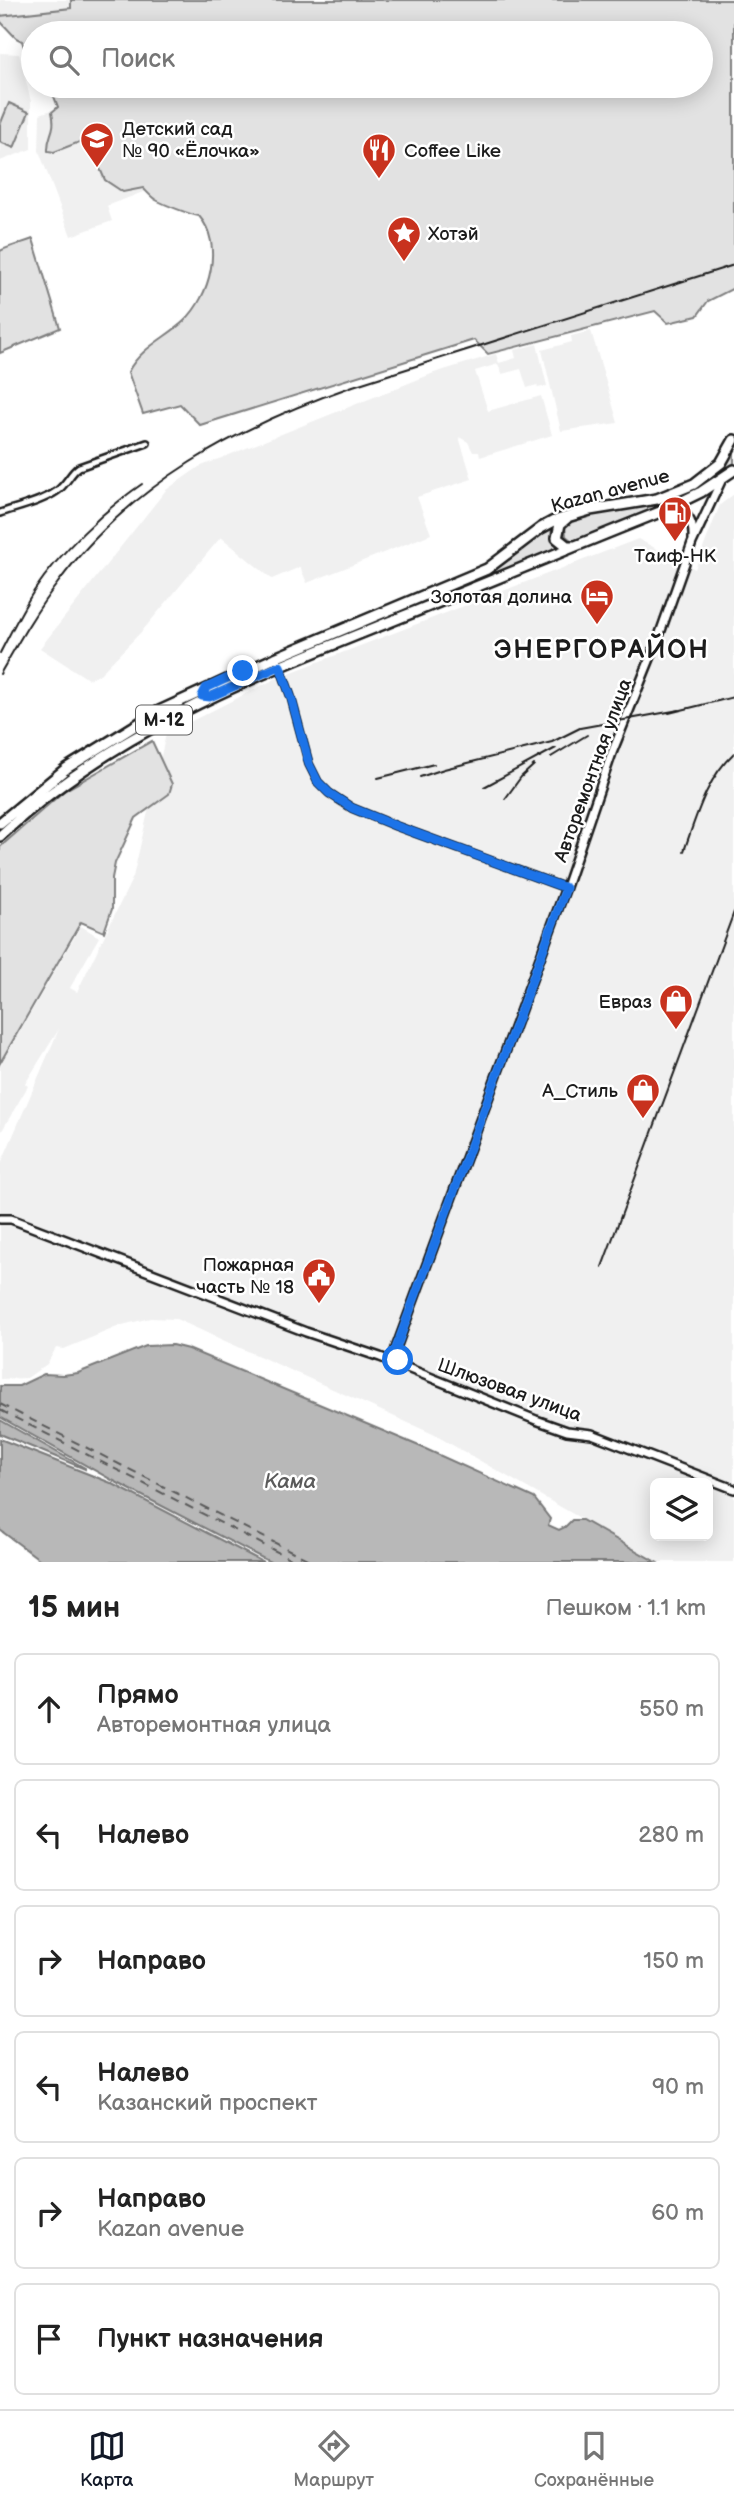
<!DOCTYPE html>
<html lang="ru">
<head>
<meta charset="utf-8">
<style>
  :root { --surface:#fff; --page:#f6f6f6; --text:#222; --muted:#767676; --line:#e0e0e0; --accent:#111827 }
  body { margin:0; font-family:"Balsamiq Sans",sans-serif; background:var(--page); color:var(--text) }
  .controls { position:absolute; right:21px; bottom:21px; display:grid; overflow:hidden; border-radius:10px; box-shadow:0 4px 18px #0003 }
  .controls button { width:63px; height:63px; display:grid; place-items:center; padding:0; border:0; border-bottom:2px solid var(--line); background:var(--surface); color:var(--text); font:35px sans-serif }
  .stop { position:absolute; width:21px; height:21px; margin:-16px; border:5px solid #1a73e8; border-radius:50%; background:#fff }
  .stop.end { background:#1a73e8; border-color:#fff; box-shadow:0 2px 7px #0008 }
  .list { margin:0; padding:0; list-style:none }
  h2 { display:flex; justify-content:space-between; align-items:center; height:91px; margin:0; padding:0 28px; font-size:30px }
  h2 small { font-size:23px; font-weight:400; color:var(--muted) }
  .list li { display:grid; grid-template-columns:46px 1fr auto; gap:21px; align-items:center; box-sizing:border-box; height:112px; margin:0 14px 14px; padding:0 14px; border:2px solid var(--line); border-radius:10px }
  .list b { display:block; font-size:26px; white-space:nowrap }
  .list p { margin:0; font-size:23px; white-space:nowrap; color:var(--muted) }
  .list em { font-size:23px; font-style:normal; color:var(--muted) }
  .icon { flex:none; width:38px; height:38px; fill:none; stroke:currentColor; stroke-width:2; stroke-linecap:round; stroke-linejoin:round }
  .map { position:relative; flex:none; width:734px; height:1562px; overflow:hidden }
  .search { position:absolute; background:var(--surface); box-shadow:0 4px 18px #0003; left:21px; right:21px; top:21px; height:77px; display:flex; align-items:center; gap:18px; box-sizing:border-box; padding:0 24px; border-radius:38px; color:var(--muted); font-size:26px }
  .sheet { height:847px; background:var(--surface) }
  nav { display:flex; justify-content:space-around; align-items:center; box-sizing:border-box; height:98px; border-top:2px solid var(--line); background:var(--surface); font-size:19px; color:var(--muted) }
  nav a { display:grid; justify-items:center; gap:4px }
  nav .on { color:var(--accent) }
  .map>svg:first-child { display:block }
  .built { fill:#f0f0f0; fill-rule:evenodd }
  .green { fill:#e2e2e2; stroke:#7f7f7f; stroke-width:2 }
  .water { fill:#b8b8b8; stroke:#7a7a7a; stroke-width:2 }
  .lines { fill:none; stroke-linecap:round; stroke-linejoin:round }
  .ferry { stroke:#5a5a5a; stroke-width:2; stroke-dasharray:9 7; stroke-linecap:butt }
  .minor-casing { stroke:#1c1c1c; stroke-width:10 }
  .tertiary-casing { stroke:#1c1c1c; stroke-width:12 }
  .primary-casing { stroke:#1c1c1c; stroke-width:14 }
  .minor { stroke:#fff; stroke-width:5 }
  .tertiary { stroke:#fff; stroke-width:7 }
  .primary { stroke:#fff; stroke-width:9 }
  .rail { stroke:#1c1c1c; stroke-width:2 }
  .route { stroke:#1a73e8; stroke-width:9 }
  .labels { text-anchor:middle; stroke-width:5; stroke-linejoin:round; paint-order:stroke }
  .shield { fill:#fff; stroke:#606060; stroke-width:2 }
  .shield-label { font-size:18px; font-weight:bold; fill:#1c1c1c }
  .poi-label { font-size:19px; fill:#1c1c1c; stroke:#fff; text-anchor:end }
  .street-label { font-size:19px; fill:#1c1c1c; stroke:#fff }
  .water-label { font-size:21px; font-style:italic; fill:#5a5a5a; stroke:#fff }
  .district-label { font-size:26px; font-weight:bold; letter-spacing:2px; fill:#1c1c1c; stroke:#fff }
</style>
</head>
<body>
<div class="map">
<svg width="734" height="1562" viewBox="0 0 734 1562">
  <rect width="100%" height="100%" fill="#fff"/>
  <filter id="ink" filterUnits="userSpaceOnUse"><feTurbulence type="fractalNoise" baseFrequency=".0143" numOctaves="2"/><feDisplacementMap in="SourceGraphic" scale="14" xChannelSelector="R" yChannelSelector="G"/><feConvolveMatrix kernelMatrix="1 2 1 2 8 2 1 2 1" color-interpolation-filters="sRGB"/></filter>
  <g filter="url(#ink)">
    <path class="built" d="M0,0H71L72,8L0,16Z
      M0,53L19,54L31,102V149L0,161Z
      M106,91L156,187L107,206L112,221L71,236L39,151L40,114Z
      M591,331L618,423L561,431L542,350L572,342L571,336Z
      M537,344L547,386L538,388L537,385L527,388L521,369L502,374L498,364L475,371L488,411L541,396L552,435L480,457L479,452H473L468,442L459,437L472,479L417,497L431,534L307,583L300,567L272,579L221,537L143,630L99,675L88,679L40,648L166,490L199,467L434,373L496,354L499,363L516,358L514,350Z
      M734,494V1562H657L433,1434L176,1319L150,1318L122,1325L64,1349L56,1348L47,1364L27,1378L0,1379V1166L59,1029L25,1084L28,1086L0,1134V1066L81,926L99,937L70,988L77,992L133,877L166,734L279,677L638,539L695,569L720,505ZM655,1483H708V1536H655Z"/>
    <path class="green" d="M71,0H734V288L708,301L697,316L668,323L655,311L488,354L474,340L200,425L180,404L143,414L128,372C140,348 166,338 184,321C210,297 224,244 199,216C191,215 163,204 156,200C151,197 147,192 143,188L123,192L105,180L87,139L54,152L48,151C47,134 57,132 52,112L58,107L50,86H701V33H33V74L22,41L16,38L0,21V16L71,8Z
      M9,103L29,112L14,148L0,142V125Z
      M33,239L60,328L0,353V251C12,245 20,244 33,239Z
      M734,451V466L703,488L580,540H571L566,536L565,525L572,519C629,498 698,512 734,451Z
      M552,525L551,538L560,549L466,585L505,561Z
      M152,741L172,784L169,794L136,818L115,863L112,878V909L104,932L81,922L0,1063V847L64,791Z"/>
    <path class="water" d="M172,1345L188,1349L419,1446L534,1498L550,1519L548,1525L559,1530L565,1527L572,1520H582L656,1562H270L112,1480L0,1417V1386H19L44,1374L63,1375L78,1373L146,1346Z
      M0,1420L85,1468V1469L0,1434Z
      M0,1439L111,1483L263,1562H43L0,1530Z"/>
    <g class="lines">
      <path class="ferry" d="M0,1404L313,1562
        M0,1410L297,1562"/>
      <g class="minor-casing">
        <path id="minor" d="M0,513C18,507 41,502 57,491C67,484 70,473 79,467L147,443
          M280,666L291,697L309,764L318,782L329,793L352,808L396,826L566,888"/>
      </g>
      <g class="tertiary-casing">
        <path id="tertiary" d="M667,511C686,507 694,521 693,539
          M0,1219H11L306,1332L380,1357L536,1420L567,1431L592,1434L734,1489
          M395,1351L565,890L612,753L658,639L692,543L722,479"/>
      </g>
      <g class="primary-casing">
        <path id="primary" d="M567,518L560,524L557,538L567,546H575
          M0,823L67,768L159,711L275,658L487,569L541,528L554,521L590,510L657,499L694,484L721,463L734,440
          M0,836C115,728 260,674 404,616C489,582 574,546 660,512L701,492L734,470"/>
      </g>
      <use href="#minor" class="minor"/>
      <use href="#tertiary" class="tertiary"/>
      <use href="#primary" class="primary"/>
      <path class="rail" d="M0,653C11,632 21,611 34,591C60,552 104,510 142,484
        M0,674C18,643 35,612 57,584C130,484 239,426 353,386L734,265
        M669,713L734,697
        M551,757L587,735
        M420,777L444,769L552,742L580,728L679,710
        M378,778L434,764
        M484,787L556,748
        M505,799L521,777L534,765
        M684,851C696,817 706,779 734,753
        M602,1267L734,912"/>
    </g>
  </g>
  <g class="lines" filter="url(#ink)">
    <path class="route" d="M243,671L206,688L202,696L210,697L280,666L291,697L309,764L318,782L329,793L352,808L396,826L566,888L395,1351L398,1360"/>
  </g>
  <defs>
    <g id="school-pin" transform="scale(1.75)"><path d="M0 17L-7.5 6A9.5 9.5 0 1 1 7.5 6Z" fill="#c8321e" stroke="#fff"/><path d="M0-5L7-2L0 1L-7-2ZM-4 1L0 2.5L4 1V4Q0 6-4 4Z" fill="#fff"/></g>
    <g id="restaurant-pin" transform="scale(1.75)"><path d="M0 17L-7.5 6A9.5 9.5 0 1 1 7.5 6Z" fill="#c8321e" stroke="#fff"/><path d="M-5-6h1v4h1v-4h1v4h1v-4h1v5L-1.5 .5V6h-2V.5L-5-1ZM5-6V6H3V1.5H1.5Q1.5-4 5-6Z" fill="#fff"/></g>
    <g id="sight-pin" transform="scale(1.75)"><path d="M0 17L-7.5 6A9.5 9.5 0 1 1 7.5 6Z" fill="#c8321e" stroke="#fff"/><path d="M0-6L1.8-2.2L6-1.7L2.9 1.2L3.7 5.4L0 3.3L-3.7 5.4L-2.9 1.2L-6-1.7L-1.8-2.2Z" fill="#fff"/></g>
    <g id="fuel-pin" transform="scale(1.75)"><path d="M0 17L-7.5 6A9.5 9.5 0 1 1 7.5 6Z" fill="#c8321e" stroke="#fff"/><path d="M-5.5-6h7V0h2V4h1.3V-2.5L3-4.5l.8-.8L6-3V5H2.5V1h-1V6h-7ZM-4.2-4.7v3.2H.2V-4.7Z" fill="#fff"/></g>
    <g id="hotel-pin" transform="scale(1.75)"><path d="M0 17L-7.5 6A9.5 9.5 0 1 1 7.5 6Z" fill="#c8321e" stroke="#fff"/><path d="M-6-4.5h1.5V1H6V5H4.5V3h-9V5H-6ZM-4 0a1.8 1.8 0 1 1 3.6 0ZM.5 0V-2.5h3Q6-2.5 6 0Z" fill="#fff"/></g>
    <g id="shop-pin" transform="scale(1.75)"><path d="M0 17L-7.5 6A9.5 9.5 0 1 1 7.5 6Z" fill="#c8321e" stroke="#fff"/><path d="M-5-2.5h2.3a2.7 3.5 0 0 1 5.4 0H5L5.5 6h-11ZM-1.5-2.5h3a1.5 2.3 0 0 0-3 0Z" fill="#fff"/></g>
    <g id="civic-pin" transform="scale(1.75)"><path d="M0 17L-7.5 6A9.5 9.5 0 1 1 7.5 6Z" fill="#c8321e" stroke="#fff"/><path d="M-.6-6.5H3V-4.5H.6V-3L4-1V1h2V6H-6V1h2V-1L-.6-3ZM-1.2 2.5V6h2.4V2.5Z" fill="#fff"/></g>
  </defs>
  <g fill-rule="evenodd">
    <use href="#school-pin" x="97" y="139"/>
    <use href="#restaurant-pin" x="379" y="150"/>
    <use href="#sight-pin" x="404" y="233"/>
    <use href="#fuel-pin" x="675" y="513"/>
    <use href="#hotel-pin" x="597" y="596"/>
    <use href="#shop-pin" x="676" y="1001"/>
    <use href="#shop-pin" x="643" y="1090"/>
    <use href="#civic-pin" x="319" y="1275"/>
  </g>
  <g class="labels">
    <rect class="shield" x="136" y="705.5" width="56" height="29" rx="5"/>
    <g class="shield-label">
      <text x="164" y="726">М-12</text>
    </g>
    <g class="poi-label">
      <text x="122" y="135" text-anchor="start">Детский сад<tspan x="122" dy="22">№ 90 «Ёлочка»</tspan></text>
      <text x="404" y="157" text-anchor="start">Coffee Like</text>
      <text x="428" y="240" text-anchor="start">Хотэй</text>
      <text x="675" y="562" text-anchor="middle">Таиф-НК</text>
      <text x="572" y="603">Золотая долина</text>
      <text x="652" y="1008">Евраз</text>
      <text x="618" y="1097">А_Стиль</text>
      <text x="294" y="1271">Пожарная<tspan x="294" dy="22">часть № 18</tspan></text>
    </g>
    <g class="street-label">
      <text transform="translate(610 490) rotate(-15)" y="7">Kazan avenue</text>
      <text transform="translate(592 770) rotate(-70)" y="7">Авторемонтная улица</text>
      <text transform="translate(510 1389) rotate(20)" y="7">Шлюзовая улица</text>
    </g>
    <g class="water-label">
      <text x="290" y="1488">Кама</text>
    </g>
    <g class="district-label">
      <text x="602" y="658">ЭНЕРГОРАЙОН</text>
    </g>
  </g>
</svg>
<div class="controls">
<button><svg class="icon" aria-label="layers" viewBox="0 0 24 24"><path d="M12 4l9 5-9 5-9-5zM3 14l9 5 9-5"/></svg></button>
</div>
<div class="stop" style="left:398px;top:1360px"></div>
<div class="stop end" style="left:243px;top:671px"></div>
<div class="search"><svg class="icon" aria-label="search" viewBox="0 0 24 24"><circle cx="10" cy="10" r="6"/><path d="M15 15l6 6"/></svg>Поиск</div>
</div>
<section class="sheet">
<h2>15 мин<small>Пешком · 1.1 km</small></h2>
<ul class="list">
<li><svg class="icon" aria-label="ahead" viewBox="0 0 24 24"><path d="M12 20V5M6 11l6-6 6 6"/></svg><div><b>Прямо</b><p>Авторемонтная улица</p></div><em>550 m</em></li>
<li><svg class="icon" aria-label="left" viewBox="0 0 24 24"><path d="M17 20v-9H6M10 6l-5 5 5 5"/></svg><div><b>Налево</b></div><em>280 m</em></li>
<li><svg class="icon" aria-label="right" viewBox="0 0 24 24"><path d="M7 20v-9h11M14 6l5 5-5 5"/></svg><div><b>Направо</b></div><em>150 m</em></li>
<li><svg class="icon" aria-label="left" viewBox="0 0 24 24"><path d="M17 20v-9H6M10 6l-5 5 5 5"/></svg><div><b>Налево</b><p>Казанский проспект</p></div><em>90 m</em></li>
<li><svg class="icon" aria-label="right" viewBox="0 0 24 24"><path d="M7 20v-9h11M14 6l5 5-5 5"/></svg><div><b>Направо</b><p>Kazan avenue</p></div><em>60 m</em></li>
<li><svg class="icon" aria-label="arrive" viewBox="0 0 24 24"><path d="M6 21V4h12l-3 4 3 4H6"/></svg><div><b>Пункт назначения</b></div></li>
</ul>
</section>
<nav>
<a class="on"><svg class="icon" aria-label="map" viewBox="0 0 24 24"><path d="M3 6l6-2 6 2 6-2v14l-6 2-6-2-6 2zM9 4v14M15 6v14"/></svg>Карта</a>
<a><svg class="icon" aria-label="directions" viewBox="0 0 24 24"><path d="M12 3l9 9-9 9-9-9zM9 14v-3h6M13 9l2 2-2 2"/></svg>Маршрут</a>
<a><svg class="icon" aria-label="saved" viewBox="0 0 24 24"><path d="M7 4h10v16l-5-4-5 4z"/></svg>Сохранённые</a>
</nav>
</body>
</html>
